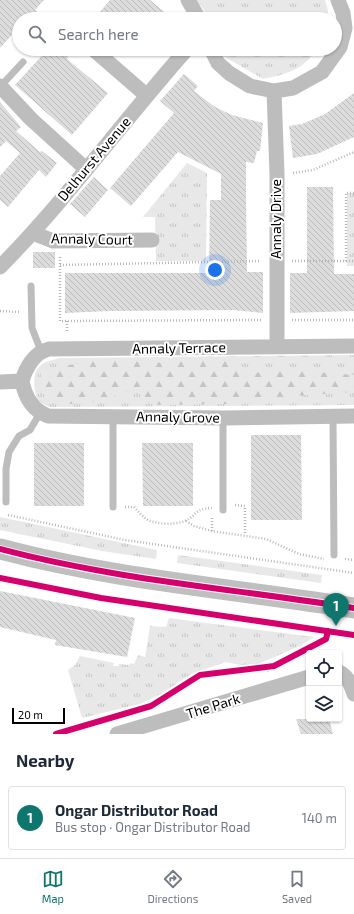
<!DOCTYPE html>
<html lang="en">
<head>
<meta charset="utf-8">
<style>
  :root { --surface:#fff; --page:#f2f2f3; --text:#1f2937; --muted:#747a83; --line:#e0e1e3; --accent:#0f766e }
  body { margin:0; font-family:"Exo 2",sans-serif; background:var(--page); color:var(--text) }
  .controls { position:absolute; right:12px; bottom:12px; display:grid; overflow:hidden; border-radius:4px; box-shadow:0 1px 3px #0004 }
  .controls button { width:36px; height:36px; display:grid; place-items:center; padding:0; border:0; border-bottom:1px solid var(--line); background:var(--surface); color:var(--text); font:20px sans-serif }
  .scale { position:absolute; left:12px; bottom:10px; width:53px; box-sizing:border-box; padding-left:4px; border:2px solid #000; border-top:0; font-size:11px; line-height:14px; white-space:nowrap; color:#000; -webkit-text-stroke:3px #fff; paint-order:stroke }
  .you { position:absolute; left:215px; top:270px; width:14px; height:14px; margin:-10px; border:3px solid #fff; border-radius:50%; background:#1a73e8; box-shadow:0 0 0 6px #1a73e833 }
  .badge { display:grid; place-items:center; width:26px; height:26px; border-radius:50%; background:var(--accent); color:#fff; font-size:13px; font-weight:700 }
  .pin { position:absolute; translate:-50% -33px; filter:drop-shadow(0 1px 2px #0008) }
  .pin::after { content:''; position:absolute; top:21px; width:14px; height:12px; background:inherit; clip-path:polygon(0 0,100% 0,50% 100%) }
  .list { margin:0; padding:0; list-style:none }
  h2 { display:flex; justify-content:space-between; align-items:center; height:52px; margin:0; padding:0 16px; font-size:17px }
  h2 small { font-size:13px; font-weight:400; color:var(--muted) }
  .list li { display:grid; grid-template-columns:26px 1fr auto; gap:12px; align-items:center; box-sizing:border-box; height:64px; margin:0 8px 8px; padding:0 8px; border:1px solid var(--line); border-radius:4px }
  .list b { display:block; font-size:15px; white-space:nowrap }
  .list p { margin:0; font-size:13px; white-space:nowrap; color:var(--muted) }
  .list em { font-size:13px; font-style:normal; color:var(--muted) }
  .icon { flex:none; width:22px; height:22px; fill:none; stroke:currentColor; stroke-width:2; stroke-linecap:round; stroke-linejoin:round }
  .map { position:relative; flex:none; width:354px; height:734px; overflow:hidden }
  .search { position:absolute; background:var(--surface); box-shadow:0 1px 3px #0004; left:12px; right:12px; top:12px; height:44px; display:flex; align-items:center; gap:10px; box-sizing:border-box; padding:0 14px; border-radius:22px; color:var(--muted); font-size:15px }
  .sheet { height:124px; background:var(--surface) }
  nav { display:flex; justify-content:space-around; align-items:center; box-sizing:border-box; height:56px; border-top:1px solid var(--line); background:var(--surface); font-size:11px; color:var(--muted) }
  nav a { display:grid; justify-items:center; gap:2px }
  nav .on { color:var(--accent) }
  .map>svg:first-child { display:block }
  .grass { fill:url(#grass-tufts) }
  .forest { fill:url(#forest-firs) }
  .building { fill:url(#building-back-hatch) }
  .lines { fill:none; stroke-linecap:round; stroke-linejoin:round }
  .path { stroke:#b8b8b8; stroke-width:2.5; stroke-dasharray:1 2; stroke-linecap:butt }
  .lane { stroke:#bdbdbd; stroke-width:7 }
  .street { stroke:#bdbdbd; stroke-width:15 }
  .secondary { stroke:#bfbfbf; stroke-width:21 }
  .cycleway-casing { stroke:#fff; stroke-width:8 }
  .cycleway { stroke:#d6006c; stroke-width:6 }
  .labels { text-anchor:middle; stroke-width:4; stroke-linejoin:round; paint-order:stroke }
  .street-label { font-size:14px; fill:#000; stroke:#fff }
</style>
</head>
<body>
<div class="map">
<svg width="354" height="734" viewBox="0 0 354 734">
  <defs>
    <pattern id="grass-tufts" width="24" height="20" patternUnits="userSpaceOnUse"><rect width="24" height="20" fill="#e8e8e8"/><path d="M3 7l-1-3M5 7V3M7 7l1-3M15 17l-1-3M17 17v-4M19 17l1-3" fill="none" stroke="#c5c5c5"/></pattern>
    <pattern id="forest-firs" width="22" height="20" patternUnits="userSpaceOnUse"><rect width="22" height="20" fill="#e8e8e8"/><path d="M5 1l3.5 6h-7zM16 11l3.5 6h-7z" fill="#c5c5c5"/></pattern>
    <pattern id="building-back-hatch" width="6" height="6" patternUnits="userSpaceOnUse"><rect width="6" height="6" fill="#dcdcdc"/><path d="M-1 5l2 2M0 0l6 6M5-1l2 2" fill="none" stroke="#bbb"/></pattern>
  </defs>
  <rect width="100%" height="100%" fill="#fff"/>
  <path class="grass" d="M196,0H325L328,11L327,19H211Z
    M221,49H317C303,70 287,74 263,79L223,56Z
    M187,163L207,173L206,261H156L155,217H143Z
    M347,193H354V266H347Z
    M354,355V405L49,407L38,401C34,391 31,372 41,365C45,361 54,360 59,358Z
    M0,517L157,550L156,559L102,551L0,530Z
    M178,555L322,575L321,583L177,563Z
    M169,618L314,637L300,646L258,664L240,665L226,662L193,673L159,695L140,704L82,718L68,670L75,665L80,656L114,663L113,666H118L119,664L129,665L130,663L134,664L138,655L145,657L150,626L166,627Z"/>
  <path class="forest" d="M114,358L148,363L228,360L233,368L249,373L315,369L325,373L354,375V392L262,398L227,404L156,405L135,390L120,393L107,401L73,404L58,403L40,386L41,372L62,366Z"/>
  <path class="building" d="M0,0H44L35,10L47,19H19V27L0,48Z
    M110,0H150L173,19H94Z
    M48,49H59L68,57L67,59L108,93L72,135L15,85Z
    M184,74L198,86L194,91L215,107L232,115L263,123L260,151H257L254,163L246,162V199L247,272H263V313L233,310L110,311L65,313V273H209L210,200H221V174L178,152L131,206L110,188L174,113L160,101Z
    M354,93V137L317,154L293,158L289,126L302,124L325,114Z
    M0,102L21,127L16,131L40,152L42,151L57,163L46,177L39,170L8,207L0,200V176L20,153L6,141L0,147Z
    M94,177L108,190L85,217L70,204Z
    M307,187H333L334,274H354V311L290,313V273H307Z
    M33,252H55V268H33Z
    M251,435H301L302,520H251Z
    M34,443H84V506H34Z
    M142,443H193V506H143Z
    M0,591L135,618L127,657L55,645L56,640L0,627Z
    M296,719H329L333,734H301Z"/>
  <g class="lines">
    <path class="path" d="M293,173L313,170L354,152
      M60,257V321L261,320
      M292,261H354
      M346,261V193H354
      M60,265L261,261
      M0,311L19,312
      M292,320H354
      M67,321V332
      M235,505L245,506V535
      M125,507H134C138,511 141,515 145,518C154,525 175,525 185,521C198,515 193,509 212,508
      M8,515L125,540L354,573
      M186,521L194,526L212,531L266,539L299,554L324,559
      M212,531V516
      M345,559L354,560
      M267,671L274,666"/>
    <path class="lane" d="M0,87L23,62
      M31,286L32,328L41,351
      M333,416L334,555
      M223,418V510
      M6,502V469L9,452L19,436L30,430L40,413
      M113,507V416"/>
    <path class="street" d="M188,0L199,19
      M93,49L146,95
      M211,49L218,63L229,73L250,86L274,91L293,88L322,72L340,47L345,28L343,13L338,0
      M0,86L31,119L86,169
      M274,91L277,174V347
      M33,233L53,241L152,240
      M0,267C67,199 123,121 187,49
      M354,346L49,349C35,352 26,367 22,381C25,397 32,410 48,416L223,418L354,416
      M0,382L22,381
      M339,672C348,676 351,685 354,694
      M117,734L309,677"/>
    <path class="secondary" d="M0,549C116,580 236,589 354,608"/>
    <g class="cycleway-casing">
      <path id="cycleway" d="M0,549C116,580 236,589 354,608
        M0,578L101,598L354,635
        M56,734L151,706L200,675L274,666L326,639L328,631"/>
    </g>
    <use href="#cycleway" class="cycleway"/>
  </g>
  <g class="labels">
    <g class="street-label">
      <text transform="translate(94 159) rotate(-50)" y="5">Delhurst Avenue</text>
      <text transform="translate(276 219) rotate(-90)" y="5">Annaly Drive</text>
      <text transform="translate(92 239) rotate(1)" y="5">Annaly Court</text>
      <text transform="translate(179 348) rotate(-1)" y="5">Annaly Terrace</text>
      <text transform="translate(178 417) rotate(1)" y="5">Annaly Grove</text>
      <text transform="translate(213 706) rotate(-17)" y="5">The Park</text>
    </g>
  </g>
</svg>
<div class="controls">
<button><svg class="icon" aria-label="locate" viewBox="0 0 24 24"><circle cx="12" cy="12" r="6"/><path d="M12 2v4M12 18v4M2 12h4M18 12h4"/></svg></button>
<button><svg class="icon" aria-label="layers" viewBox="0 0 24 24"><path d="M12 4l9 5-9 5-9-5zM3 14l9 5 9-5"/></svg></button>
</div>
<div class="scale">20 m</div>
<div class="you"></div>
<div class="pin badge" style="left:336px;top:626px">1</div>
<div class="search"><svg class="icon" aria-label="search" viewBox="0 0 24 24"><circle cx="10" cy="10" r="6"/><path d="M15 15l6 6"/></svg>Search here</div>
</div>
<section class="sheet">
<h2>Nearby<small></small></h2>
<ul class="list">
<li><span class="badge">1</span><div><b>Ongar Distributor Road</b><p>Bus stop · Ongar Distributor Road</p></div><em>140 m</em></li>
</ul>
</section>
<nav>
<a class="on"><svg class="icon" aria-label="map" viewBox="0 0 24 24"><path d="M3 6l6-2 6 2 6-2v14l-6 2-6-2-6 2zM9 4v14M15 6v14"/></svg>Map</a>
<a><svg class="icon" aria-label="directions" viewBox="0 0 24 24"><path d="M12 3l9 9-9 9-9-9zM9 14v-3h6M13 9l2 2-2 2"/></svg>Directions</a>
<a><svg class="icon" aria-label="saved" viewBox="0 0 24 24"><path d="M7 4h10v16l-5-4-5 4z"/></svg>Saved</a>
</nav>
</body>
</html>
